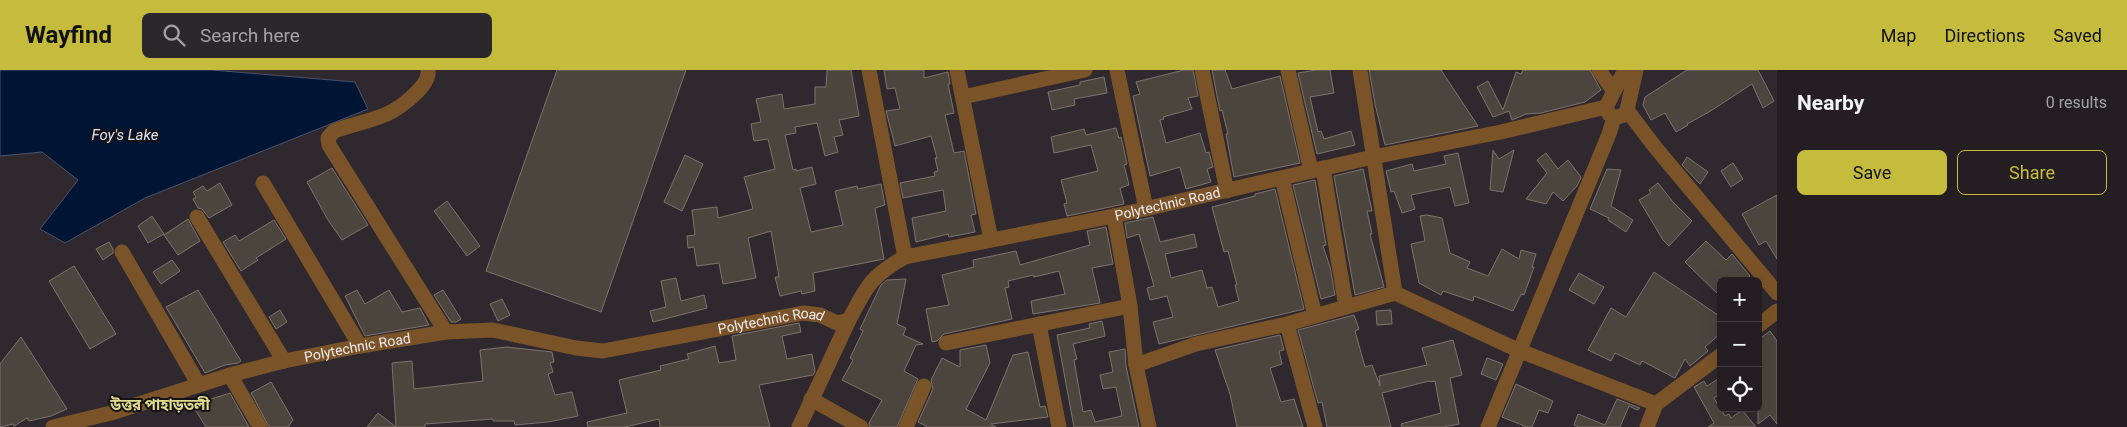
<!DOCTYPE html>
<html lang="en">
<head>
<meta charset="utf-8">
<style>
  :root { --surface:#241e23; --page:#2c272b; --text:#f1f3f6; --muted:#a3a2a6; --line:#413c41; --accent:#c5bc3d }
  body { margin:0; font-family:Roboto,"Noto Sans Bengali",sans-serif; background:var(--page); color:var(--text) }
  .controls { position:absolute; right:15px; bottom:15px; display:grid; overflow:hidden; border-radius:8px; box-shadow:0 5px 20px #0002 }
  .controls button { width:45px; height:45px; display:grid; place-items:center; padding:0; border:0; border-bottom:1px solid var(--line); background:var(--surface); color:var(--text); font:25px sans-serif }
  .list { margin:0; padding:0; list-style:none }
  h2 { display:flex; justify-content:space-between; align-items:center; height:65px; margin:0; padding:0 20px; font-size:21px }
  h2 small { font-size:16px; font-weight:400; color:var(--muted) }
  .actions { display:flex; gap:10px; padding:15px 20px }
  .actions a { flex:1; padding:11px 0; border:1px solid var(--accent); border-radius:8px; text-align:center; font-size:18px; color:var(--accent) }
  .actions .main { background:var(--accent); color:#111 }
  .icon { flex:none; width:28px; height:28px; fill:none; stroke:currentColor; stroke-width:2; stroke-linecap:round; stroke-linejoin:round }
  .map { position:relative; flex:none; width:1777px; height:357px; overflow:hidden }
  header { display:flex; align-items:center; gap:30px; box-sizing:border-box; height:70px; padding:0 25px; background:var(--accent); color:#111 }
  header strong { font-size:24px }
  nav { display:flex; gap:28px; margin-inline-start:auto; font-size:18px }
  .search { width:350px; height:45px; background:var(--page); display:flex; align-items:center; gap:12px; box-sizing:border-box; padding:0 18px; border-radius:8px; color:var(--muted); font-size:19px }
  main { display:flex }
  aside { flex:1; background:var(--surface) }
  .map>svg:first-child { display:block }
  .water { fill:#001433; stroke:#48546c }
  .building { fill:#4c453d; stroke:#7c746b }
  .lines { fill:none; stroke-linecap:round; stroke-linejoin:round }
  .minor { stroke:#7a5428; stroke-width:15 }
  .labels { text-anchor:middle; stroke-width:4; stroke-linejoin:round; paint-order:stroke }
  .street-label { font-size:14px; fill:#f1ebf0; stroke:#161216 }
  .water-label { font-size:15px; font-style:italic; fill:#d7e4f6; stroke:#161216 }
  .neighbourhood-label { font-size:15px; font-weight:bold; fill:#dfdb8c; stroke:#161216 }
</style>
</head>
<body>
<header>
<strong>Wayfind</strong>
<div class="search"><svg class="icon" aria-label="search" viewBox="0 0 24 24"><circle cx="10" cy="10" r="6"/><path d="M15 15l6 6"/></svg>Search here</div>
<nav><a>Map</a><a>Directions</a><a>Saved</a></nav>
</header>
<main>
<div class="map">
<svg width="1777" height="357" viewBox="0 0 1777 357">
  <rect width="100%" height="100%" fill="#30282f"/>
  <path class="water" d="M0,0H212L355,12L368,39L145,128L65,173L40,159L78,110L42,82L0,86Z"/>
  <path class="building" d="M557,0H686L601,242L486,201Z
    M827,0H851L859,46L839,50L843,65L834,67L838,82L825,86L817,53L795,57L796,63L785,65L793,100L796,99V101L812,97L816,114L800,118L811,162L843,155L835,121L857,116L858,119L881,114L885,135L875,138L884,189L813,203L815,221L802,224L801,221L780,226L775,207H779L771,161L748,168L756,208L723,214L719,193L697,196L694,177L688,178L687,166L695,165L692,140L717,137L718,148L753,139L744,107L775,99L768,69L754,71L751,54L761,52L756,29L782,24L784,39L815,34V17H826Z
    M884,0H924V8L948,2L950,14H948L954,43L945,45L954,83L964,81L976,144L971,145L975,162L949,167L948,164L916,172L912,148L946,141L943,120L903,128L900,113L935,106L934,102L938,101L935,88H937L931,66L895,76L886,41L900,39L895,18L887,19Z
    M1184,0H1193L1198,26L1188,28L1192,39L1163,47L1164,49L1160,50L1166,73L1200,63L1206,83L1209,82L1213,97L1207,99L1211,112L1186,119L1180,97L1150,106L1133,26L1140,24L1136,12Z
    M1212,0H1225L1232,19L1280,6L1300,93L1234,107L1226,64H1228L1222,40L1220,41Z
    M1316,0H1330L1334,23L1310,27L1318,62L1321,61L1324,69L1351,61L1355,75L1317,84L1298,3Z
    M1369,0H1441L1478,56L1385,75L1375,34Z
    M1523,0H1590L1601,20L1585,32L1541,43L1526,44L1512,50L1509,41L1493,47L1477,17L1488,11L1503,40L1516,2L1521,4Z
    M1687,0H1758L1774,31L1763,38L1752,14L1709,42L1687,54L1688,55L1676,62L1665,43L1651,50L1643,35L1645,27Z
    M1104,7L1107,23L1074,29L1075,35L1052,40L1048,22L1080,15V12Z
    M1116,58L1119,68L1121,67L1127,94L1124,95L1129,115L1120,118L1124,134L1067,146L1064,134L1067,133L1061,110L1098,101L1091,75L1054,83L1051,67L1084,59L1086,65Z
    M1493,80L1499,89L1514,80L1503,122L1490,120Z
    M1458,83L1469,133L1455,136L1450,117L1411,125L1415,139L1402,143L1394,121L1391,122L1386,101L1412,94L1414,101L1446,94L1444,86Z
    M1546,83L1558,99L1568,90L1581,107L1577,116L1563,131L1553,122L1546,134L1526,129L1547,103L1537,90Z
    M685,85L703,94L682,141L664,132Z
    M1687,87L1708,102L1700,114L1682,95Z
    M1733,93L1743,109L1731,117L1721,101Z
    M332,98L368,155L342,170L328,150L307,112Z
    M1363,99L1372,141H1367L1372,164H1370L1384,217L1355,225L1334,106Z
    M1607,99L1621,100L1611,136L1633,150L1626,162L1608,150L1609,148L1590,139Z
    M1315,110L1326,175L1323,176L1330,197L1335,225L1321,229L1293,115Z
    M220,113L232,135L209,148L202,139L198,138L193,129L196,127L193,122L203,116L207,121Z
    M1658,113L1673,132L1692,151L1669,176L1663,170L1639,130L1651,123L1649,120Z
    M1275,119L1304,239L1159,274L1153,252L1173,247L1167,226L1150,230L1147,218L1154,216L1139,164L1127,168L1125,153L1153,147L1160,172L1194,164L1197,177L1165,184L1171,208L1202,200L1207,218L1212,217L1218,237L1239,231L1235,215H1237L1228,181L1224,182L1212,137L1255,126V124Z
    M1777,125V189L1766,171L1759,175L1742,144Z
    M447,131L480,176L467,186L434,141Z
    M1427,145L1442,148L1450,183L1470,192L1467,198L1488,206L1502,179L1519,189L1521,180L1536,184L1532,197H1534L1524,225L1521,224L1513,241L1474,226L1473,231L1443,221L1441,225L1419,213L1411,174L1425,171L1420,146Z
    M152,146L164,164L148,173L138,156Z
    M188,149L200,171L178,185L164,165Z
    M274,150L286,169L256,188L258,190L241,201L223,172L235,165L239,171Z
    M1106,157L1113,194L1092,198L1100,233L1033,244L1031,231L1065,224L1059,201L1034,207L1033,205L1008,211L1009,217L1005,218L1012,249L944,264L937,271L932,272L926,239L949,235L942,205L974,197L973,190L1016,181L1020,195L1090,175L1087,161Z
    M1706,171L1726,190L1732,184L1750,206L1744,211H1721V227L1685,192Z
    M109,172L113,179V183L103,190L96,179Z
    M172,190L180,201L161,214L153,202Z
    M74,196L116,264L90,279L49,211Z
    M1654,202L1721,247V263L1705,277L1708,281L1690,296L1685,289L1675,308L1642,291L1640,295L1615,283L1611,291L1588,280L1611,238L1626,247Z
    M1579,203L1604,217L1594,234L1569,220Z
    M676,208L681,231L704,225L707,238L653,252L650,241L666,237L661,211Z
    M906,209L897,254L906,258L903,265L923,274L916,275L904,301L918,309L897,357H870L869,353L882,330L842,310L853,290L850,288L863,261L860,259L881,215L887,210Z
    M198,220L241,291L238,293L225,295L205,303L166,237Z
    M357,220L365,234L389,220L402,242L420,238L429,255L365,266L345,226Z
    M443,220L461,249L456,252H451L434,225Z
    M502,229L510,245L498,251L490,234Z
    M280,240L287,252L276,259L269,247Z
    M1391,240L1392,254L1377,255L1376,241Z
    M1354,245L1359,259L1355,261L1365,297L1372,295L1380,316L1379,306L1427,295L1422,278L1453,270L1462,305L1450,308L1459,354L1443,357H1402L1401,354L1441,343L1435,311L1430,312L1429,311L1382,323L1391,357H1327L1322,332L1318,333L1298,260Z
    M1102,251L1105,266L1073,274L1077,289L1074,290L1083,342L1091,340L1095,352L1122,346L1116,317L1103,319L1100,305L1113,302L1109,282L1125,279L1126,296L1139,357H1074L1057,265L1090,258L1089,254Z
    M799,253L801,262L782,266L787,289L812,284L815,301L813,305L759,315L770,357H660L659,349L625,357H588L587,352L627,343L619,310L661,300L660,296L689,289L687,284L715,276L719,293L736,290L732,266Z
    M1770,261L1777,271V354L1770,345L1758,354V270Z
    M1280,265L1284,280L1279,281L1282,294L1270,298L1281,332L1294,329L1303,357H1237L1230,324L1215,280Z
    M21,267L67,339L51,346L29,351L27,348L14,356L13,354L0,357V294Z
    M986,275L990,293L966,339L986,350L1013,285L1028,282L1040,337L1045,336L1048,347L991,354L996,357H928L918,352L933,319L931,310L942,288L960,297V280Z
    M507,277L552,282L554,292L550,293L553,302L548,304L555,325L572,322L578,346L548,352L515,355L514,351H493V349L425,354V357H396L392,293L412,291L414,319L483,311L480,280Z
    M1487,288L1503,294L1496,310L1481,304Z
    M1721,307V323L1714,328L1725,346L1729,344L1731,348L1742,340L1756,357H1708L1714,353L1694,317L1704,311L1707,316Z
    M271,312L293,350L288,357H269L251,323Z
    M1516,314L1553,331L1548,343L1539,340L1532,357H1527L1502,347Z
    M230,323L249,357H206L192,335Z
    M1617,329L1640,338L1637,340L1629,336L1620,357H1579L1574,355L1578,344L1605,355Z
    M378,343L396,357H367Z"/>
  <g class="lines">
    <g class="minor">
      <path d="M428,0C431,15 400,38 387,44C371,51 351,55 334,61L328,68L329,75L446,262"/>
      <path d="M869,0L905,187"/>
      <path d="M957,0L991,170"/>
      <path d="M1117,0L1146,139"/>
      <path d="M1202,0L1227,121"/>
      <path d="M1288,0L1311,101"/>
      <path d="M1360,0L1395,223L1520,281L1656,334"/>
      <path d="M1599,0L1613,20"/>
      <path d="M1625,0L1606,37L1609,44L1614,48L1624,45L1627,40L1636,0"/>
      <path d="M963,27L1085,0"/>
      <path d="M1627,40L1655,77L1777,223"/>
      <path d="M1323,98L1346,237"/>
      <path d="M1282,108L1315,246"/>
      <path d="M263,113L360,276"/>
      <path d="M1114,146L1130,236L1136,295L1149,357"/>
      <path d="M197,147L284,291"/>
      <path d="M122,182L199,315"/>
      <path d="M1039,254L1059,357"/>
      <path d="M1287,254L1315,357"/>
      <path d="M1758,256L1777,241"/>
      <path d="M946,273L1130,236"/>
      <path d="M1136,295L1196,274L1287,254L1395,223"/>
      <path d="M230,305L260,357"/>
      <path d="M811,329L861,357"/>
      <path id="s1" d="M53,357L111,343L230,305L284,291L360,276L446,262L493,260L576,278L603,281L803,243L820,245L837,253L849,250C866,217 872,205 905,187L1114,146L1373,87L1501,62L1606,37"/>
      <path d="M799,357L849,250"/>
      <path d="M906,357L924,316"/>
      <path d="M1488,357L1609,64L1614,48"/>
      <path d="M1647,357L1656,334L1721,285"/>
    </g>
  </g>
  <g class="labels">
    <g class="street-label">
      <text dy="5" stroke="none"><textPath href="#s1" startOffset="1170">Polytechnic Road</textPath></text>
      <text dy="5" stroke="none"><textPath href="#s1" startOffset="735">Polytechnic Road</textPath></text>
      <text dy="5" stroke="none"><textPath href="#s1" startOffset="315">Polytechnic Road</textPath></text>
    </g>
    <g class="water-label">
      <text x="125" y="70">Foy's Lake</text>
    </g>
    <g class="neighbourhood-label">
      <text x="160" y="340">উত্তর পাহাড়তলী</text>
    </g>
  </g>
</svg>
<div class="controls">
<button>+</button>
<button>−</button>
<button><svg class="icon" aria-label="locate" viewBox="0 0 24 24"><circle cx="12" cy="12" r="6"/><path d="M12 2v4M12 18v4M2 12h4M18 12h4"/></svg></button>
</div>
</div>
<aside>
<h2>Nearby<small>0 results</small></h2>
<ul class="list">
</ul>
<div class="actions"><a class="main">Save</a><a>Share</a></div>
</aside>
</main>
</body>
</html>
